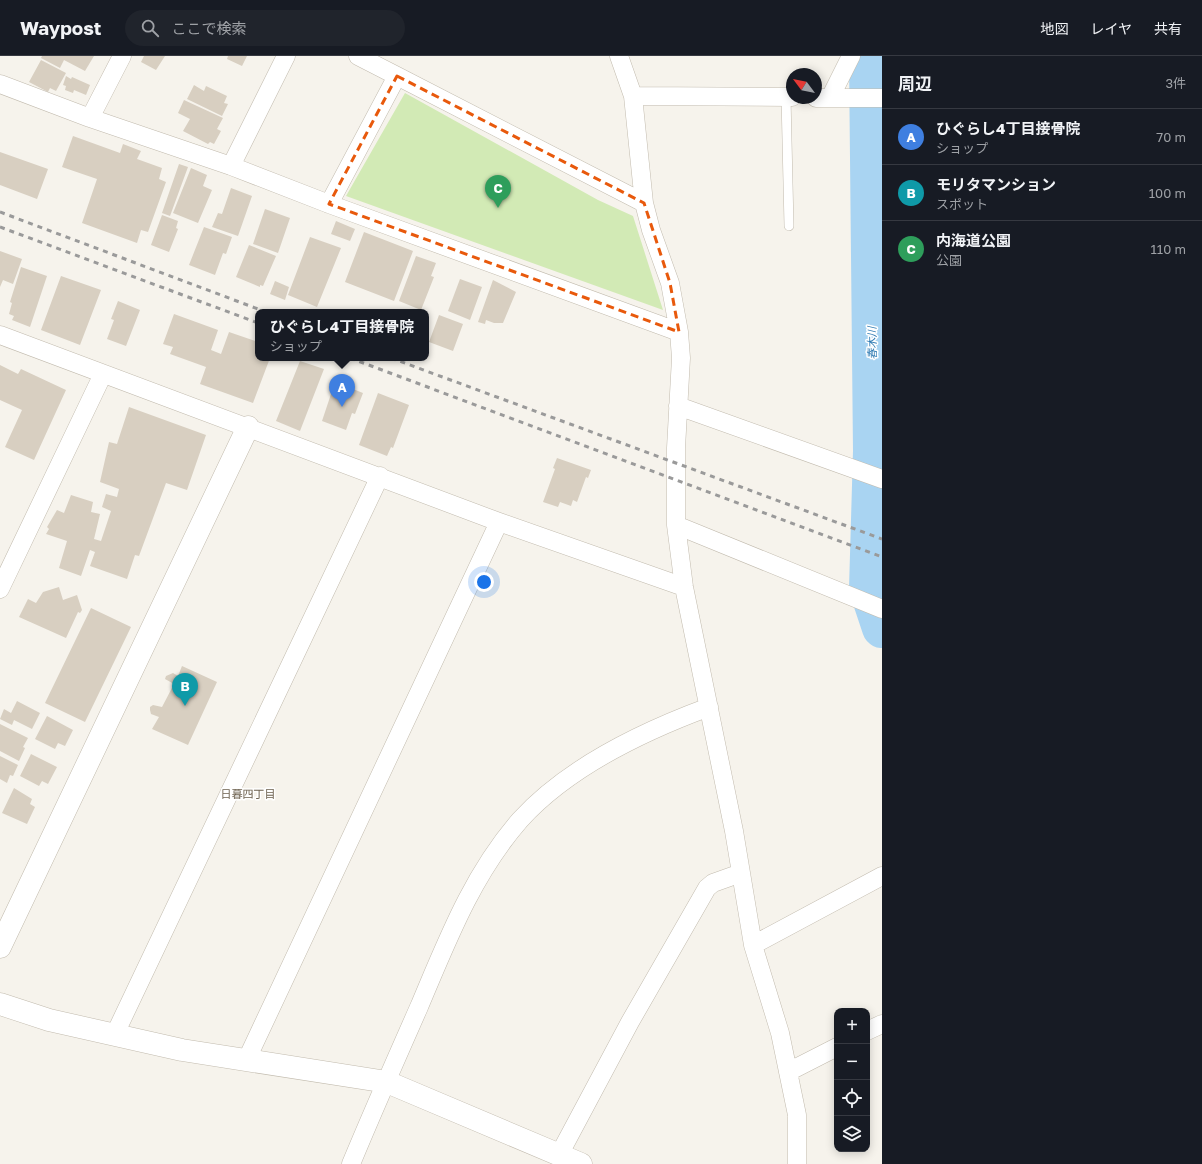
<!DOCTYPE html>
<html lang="ja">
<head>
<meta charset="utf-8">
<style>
  :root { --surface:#171b24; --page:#20242c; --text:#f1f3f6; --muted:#9ea1a6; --line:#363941; --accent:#fc3f1d }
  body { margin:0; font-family:"Golos Text","Noto Sans JP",sans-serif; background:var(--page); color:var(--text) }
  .controls { position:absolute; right:12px; bottom:12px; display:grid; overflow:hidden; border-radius:8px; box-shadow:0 2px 10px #0003 }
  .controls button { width:36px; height:36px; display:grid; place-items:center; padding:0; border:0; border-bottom:1px solid var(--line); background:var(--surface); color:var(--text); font:20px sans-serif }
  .compass { position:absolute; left:786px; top:12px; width:36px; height:36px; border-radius:50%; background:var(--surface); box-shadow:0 2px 10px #0003; rotate:302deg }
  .you { position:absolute; left:484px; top:526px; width:14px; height:14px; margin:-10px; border:3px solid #fff; border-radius:50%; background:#1a73e8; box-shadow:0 0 0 6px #1a73e833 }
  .badge { display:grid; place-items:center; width:26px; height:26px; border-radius:50%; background:var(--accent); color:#fff; font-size:13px; font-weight:700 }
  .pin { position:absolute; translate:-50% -33px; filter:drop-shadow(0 1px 2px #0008) }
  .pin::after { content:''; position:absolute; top:21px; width:14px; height:12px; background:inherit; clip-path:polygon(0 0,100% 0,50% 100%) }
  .popup { position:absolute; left:255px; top:253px; width:174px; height:52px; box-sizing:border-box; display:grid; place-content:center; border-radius:8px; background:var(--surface); filter:drop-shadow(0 1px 3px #0005); font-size:13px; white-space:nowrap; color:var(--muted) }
  .popup b { font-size:15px; color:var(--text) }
  .popup::after { content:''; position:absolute; left:50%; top:100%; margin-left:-8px; border:8px solid transparent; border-top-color:var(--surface) }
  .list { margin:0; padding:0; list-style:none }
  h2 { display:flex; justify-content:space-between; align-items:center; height:52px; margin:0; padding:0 16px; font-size:17px }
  h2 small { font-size:13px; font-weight:400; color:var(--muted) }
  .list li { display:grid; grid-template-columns:26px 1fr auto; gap:12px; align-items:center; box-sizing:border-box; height:56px; padding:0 16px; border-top:1px solid var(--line) }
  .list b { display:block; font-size:15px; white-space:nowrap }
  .list p { margin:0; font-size:13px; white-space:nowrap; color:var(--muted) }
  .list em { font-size:13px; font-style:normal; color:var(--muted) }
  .icon { flex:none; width:22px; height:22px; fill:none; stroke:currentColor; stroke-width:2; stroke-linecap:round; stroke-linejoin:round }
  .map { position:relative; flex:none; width:882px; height:1108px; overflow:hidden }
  header { display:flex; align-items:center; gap:24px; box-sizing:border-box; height:56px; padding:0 20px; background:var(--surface); border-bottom:1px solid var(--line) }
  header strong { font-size:19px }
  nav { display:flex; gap:22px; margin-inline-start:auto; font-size:14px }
  .search { width:280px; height:36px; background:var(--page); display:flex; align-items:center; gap:10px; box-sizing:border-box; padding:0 14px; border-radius:22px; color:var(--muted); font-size:15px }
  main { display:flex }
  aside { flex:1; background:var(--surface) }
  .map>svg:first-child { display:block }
  .green { fill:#d2eab5 }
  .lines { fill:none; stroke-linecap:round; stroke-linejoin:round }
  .river { stroke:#a9d4f2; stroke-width:40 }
  .building { fill:#d8cfc1 }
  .service-casing { stroke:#c2bbae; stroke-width:10 }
  .minor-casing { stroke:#c2bbae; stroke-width:19 }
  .tertiary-casing { stroke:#c2bbae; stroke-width:23 }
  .service { stroke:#fff; stroke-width:9 }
  .minor { stroke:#fff; stroke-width:18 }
  .tertiary { stroke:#fff; stroke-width:22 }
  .rail { stroke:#9a9a9a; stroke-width:3; stroke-dasharray:5 5; stroke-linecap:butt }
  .marked { fill:none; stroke:#e8590c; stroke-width:3; stroke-dasharray:8 5; stroke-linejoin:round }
  .labels { text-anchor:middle; stroke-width:3; stroke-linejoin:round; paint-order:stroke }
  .water-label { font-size:11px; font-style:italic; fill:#2e7ab2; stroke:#fff }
  .neighbourhood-label { font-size:11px; fill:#6e6250; stroke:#fff }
</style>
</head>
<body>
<header>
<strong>Waypost</strong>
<div class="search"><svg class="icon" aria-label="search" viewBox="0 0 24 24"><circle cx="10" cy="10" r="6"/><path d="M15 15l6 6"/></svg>ここで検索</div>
<nav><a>地図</a><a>レイヤ</a><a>共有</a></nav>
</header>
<main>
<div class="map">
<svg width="882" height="1108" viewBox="0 0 882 1108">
  <rect width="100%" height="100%" fill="#f6f3ec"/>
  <path class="green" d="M405,37L598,144L633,160L663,254L346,140Z"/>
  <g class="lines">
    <path class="river" d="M872,0L869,4L873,395L869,533L882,572"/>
  </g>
  <path class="building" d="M42,0H94L85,15L64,4L60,12L41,2Z
    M144,0H165L156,14L141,6Z
    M228,0H247L242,10L227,3Z
    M41,4L66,17L56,35L50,32L48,36L29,26Z
    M66,20L71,23L72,21L90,29L86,39L74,34L73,37L65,34L66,30L63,29Z
    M194,29L204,35L206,30L227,40L224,47L228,48L222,60L187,43Z
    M184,44L223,62L217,73L221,75L214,88L210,86L208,88L183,75L190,63L178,57Z
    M73,80L120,97L123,88L141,95L137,103L162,112L159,123L166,126L148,176L141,174L137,187L82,167L97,123L62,111Z
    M0,96L48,113L37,143L0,129Z
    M179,108L188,111L170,160L162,157Z
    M191,112L207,119L203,130L212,134L198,167L173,157Z
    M231,132L252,140L238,180L212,171L218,157L222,158Z
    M265,153L290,162L278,197L253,188Z
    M162,159L178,165L176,172L178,173L169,196L151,189Z
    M336,165L355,173L350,185L331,178Z
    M204,171L232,181L226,198L223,197L215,219L189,209Z
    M364,176L413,195L394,245L345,226Z
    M310,181L341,192L317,251L288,239Z
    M249,189L276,200L263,230L260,229V231L236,221Z
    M0,195L22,203L13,228L3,224L0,231Z
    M416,200L436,207L431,220L434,221L421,254L399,245Z
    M21,211L47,220L30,271L12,264L14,260L9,258L12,247L10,246Z
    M61,220L101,234L80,289L41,274Z
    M460,223L482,231L470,264L448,255Z
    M493,224L516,236L503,267H494L486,264L485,268L478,266Z
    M275,225L289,231L285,244L270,238Z
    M118,245L140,254L126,290L107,283L114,264L111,263Z
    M174,258L218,274L211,294L221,298L229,276L258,286V302H270L253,347L200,328L206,311L170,298L173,291L163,288Z
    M439,259L463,268L453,295L429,286Z
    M300,305L324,313L300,375L276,365Z
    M0,309L18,318L21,313L66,334L34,404L5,391L22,354L0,344Z
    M335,326L363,337L355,358L352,357L346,374L322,365Z
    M378,337L409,349L393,392L391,391L387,400L359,389Z
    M129,351L206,379L187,434L166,427L139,500L135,499L127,523L90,510L95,496L90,494L81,520L59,512L67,485L46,478L49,473L47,471L57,454L64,457L71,439L93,446L91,456L100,458L94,483L101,485L111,455L102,451L106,438L117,441L119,433L100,426L109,386L117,388Z
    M557,402L591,414L588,422L586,421L577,446L573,444L571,450L560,446L558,451L543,446L555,413L553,412Z
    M59,531L63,544L77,539L82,554L80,557L78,556L66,582L19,561L28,543L36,547L43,536Z
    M91,552L131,571L85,666L45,647Z
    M182,610L217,626L188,689L152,673L159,661L151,658L150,654V651L153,649L162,651L174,628L165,623L166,620L173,617L178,620Z
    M17,645L40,657L32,673L14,664L12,669L0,663L4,653L11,657Z
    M47,660L73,674L65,690L58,687L55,693L35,683Z
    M0,668L28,682L23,691L25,692L19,705L0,695Z
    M31,698L57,711L48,728L42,725L39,730L20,720Z
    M0,700L18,709L13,720L10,719L7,727L0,723Z
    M14,732L32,743L30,748L35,751L27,768L2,757Z"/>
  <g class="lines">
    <g class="service-casing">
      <path id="service" d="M786,41L789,170"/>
    </g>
    <g class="minor-casing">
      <path id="minor" d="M358,0L397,20
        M619,0L633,40L644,147L651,174L670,227L679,276L681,302L676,392V469L684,531L734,775L753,889L780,977L797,1059V1108
        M0,28L90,62L231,110L329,148L679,276
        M633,40L792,41
        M816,42H882
        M830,42L851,0
        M90,62L122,0
        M231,110L286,0
        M329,148L397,20L644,147
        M0,279L499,466L684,531
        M678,350L882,423
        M676,469L882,553
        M0,533L103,318
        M753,889L882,820
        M867,975L882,968
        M114,980L380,420
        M246,1005L499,466
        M788,1016L837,991
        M559,1099L630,966L707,832L713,827L741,817
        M351,1108C373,1055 396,1003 419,951C447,885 472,819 520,764C567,712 644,675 709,651"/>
    </g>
    <g class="tertiary-casing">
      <path id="tertiary" d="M0,891L248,371
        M0,948L49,964L182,994L387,1026L581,1108"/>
    </g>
    <use href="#service" class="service"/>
    <use href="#minor" class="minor"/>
    <use href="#tertiary" class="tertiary"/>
    <path class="rail" d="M0,156L266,256
      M0,171L258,267
      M350,302L882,501
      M391,302L882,483"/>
  </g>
  <path class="marked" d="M397,20L644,147L670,227L679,276L329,148Z"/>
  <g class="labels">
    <g class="water-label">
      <text transform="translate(872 287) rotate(-91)" y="4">春木川</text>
    </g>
    <g class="neighbourhood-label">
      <text x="248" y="742">日暮四丁目</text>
    </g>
  </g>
</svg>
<div class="controls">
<button>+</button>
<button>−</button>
<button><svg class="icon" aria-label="locate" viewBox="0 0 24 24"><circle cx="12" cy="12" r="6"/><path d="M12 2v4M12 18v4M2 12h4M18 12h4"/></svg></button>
<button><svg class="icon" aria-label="layers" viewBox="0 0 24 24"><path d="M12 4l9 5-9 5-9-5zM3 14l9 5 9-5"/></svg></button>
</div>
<svg class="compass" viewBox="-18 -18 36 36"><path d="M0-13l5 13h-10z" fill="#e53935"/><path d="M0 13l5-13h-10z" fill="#9ea1a6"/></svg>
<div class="you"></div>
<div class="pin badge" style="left:342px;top:351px;background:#3f7fe0">A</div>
<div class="popup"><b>ひぐらし4丁目接骨院</b>ショップ</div>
<div class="pin badge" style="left:185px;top:650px;background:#0f9aa8">B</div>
<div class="pin badge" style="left:498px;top:152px;background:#2e9e5b">C</div>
</div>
<aside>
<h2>周辺<small>3件</small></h2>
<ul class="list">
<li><span class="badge" style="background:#3f7fe0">A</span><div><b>ひぐらし4丁目接骨院</b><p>ショップ</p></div><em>70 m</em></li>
<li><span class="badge" style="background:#0f9aa8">B</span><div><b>モリタマンション</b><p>スポット</p></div><em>100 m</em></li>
<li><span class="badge" style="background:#2e9e5b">C</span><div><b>内海道公園</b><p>公園</p></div><em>110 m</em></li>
</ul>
</aside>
</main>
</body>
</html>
